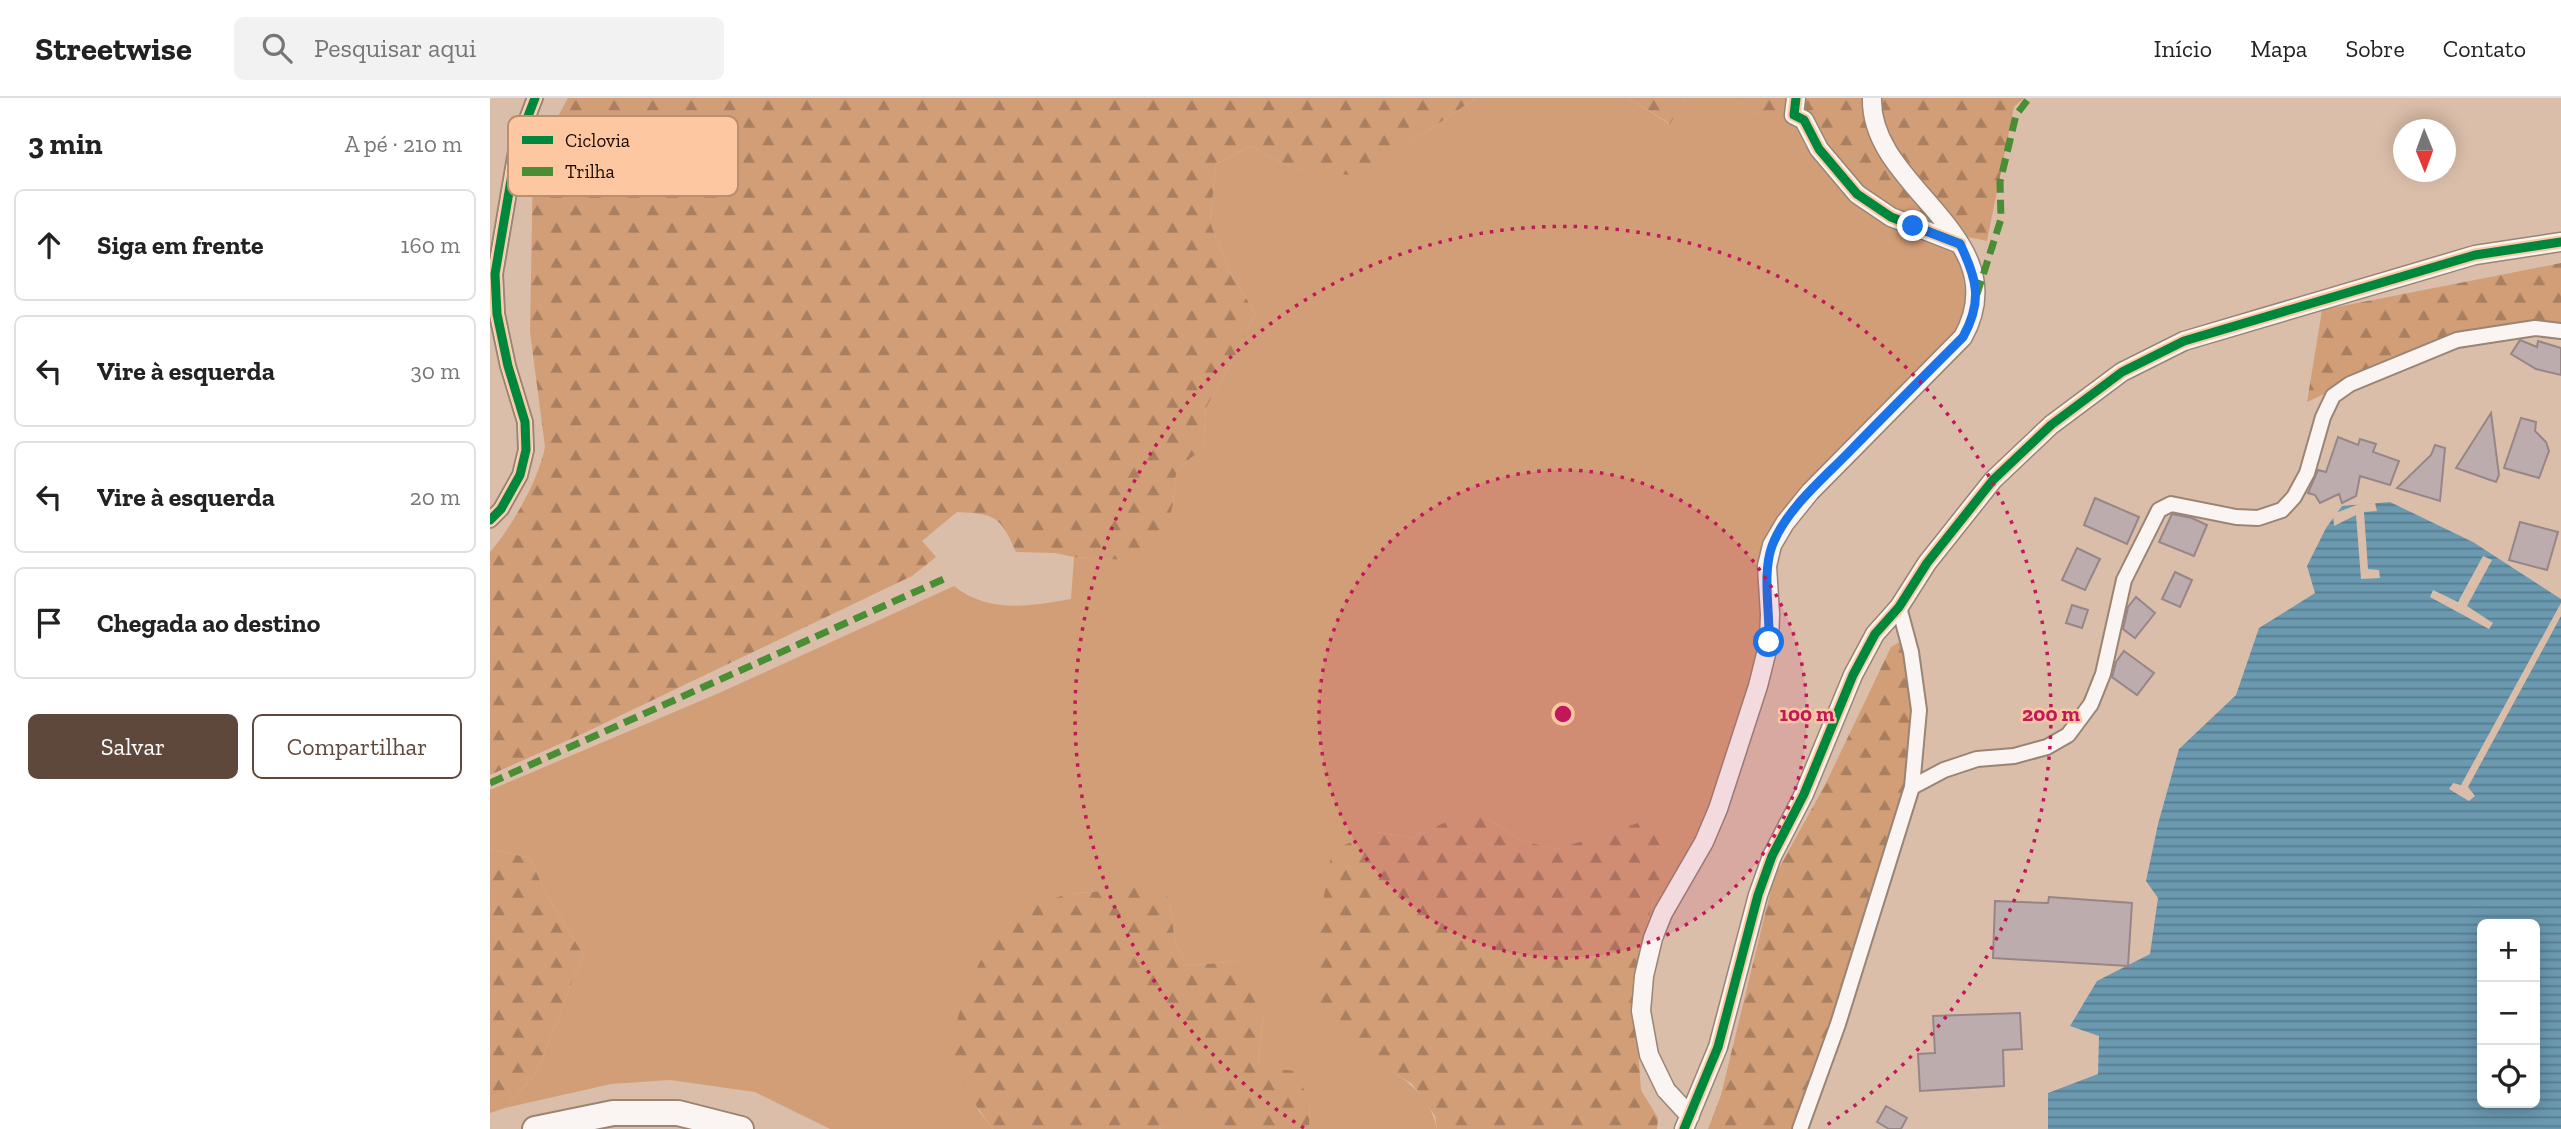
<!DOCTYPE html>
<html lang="pt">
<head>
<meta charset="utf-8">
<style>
  :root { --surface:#fff; --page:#f2f2f2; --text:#222; --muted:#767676; --line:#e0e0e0; --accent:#5e483b }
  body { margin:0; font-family:"Zilla Slab",serif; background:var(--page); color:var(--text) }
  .controls { position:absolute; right:21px; bottom:21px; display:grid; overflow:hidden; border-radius:10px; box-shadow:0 4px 18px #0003 }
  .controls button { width:63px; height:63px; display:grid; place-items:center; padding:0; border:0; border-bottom:2px solid var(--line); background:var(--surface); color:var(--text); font:35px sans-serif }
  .compass { position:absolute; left:1903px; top:21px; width:63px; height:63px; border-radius:50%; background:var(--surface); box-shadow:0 4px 18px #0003; rotate:179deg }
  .stop { position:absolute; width:21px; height:21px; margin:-16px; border:5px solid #1a73e8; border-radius:50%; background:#fff }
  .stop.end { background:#1a73e8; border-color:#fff; box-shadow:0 2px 7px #0008 }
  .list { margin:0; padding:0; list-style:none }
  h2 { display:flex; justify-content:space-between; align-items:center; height:91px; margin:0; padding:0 28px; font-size:30px }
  h2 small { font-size:23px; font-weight:400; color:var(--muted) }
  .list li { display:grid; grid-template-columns:46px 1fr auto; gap:21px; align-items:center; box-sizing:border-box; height:112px; margin:0 14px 14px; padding:0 14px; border:2px solid var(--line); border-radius:10px }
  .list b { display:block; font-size:26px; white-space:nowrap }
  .list em { font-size:23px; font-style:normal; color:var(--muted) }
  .actions { display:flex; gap:14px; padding:21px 28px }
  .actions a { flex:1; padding:16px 0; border:2px solid var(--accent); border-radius:10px; text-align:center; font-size:24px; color:var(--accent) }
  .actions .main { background:var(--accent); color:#fff }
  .icon { flex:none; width:38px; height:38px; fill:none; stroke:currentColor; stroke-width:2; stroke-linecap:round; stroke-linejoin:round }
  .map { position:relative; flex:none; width:2071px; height:1031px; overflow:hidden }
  header { display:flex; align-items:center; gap:42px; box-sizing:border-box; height:98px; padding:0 35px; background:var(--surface); border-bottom:2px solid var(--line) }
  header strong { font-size:33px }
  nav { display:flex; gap:38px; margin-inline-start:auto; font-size:24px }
  .search { width:490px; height:63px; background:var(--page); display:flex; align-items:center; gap:18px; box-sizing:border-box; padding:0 24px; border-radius:10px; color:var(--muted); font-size:26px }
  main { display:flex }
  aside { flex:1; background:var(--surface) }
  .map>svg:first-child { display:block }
  .grass { fill:#d29e78 }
  .forest { fill:url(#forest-firs) }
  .water { fill:url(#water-rules); fill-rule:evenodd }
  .pier { fill:#dbbeaa }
  .building { fill:#bcacae; stroke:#968687; stroke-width:2 }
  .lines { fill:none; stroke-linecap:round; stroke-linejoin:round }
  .minor-casing { stroke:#9a8474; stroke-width:18 }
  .tertiary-casing { stroke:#9a8474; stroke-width:21 }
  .trunk-casing { stroke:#9a8474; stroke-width:28 }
  .minor { stroke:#faf5f2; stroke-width:14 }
  .tertiary { stroke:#faf5f2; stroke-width:18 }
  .trunk { stroke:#faf5f2; stroke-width:24 }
  .quiet { stroke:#498d35; stroke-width:7; stroke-dasharray:14 7; stroke-linecap:butt }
  .cycleway-casing { stroke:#fdc7a2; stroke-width:13 }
  .cycleway { stroke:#00873e; stroke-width:9 }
  .route { stroke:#1a73e8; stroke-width:9 }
  .ring { fill:none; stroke:#c2185b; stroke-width:3.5; stroke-dasharray:3.5 7 }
  .key { fill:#fdc7a2; stroke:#b98e71; stroke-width:2 }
  .key-label { font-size:19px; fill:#1b0900 }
  .centre { fill:#c2185b; stroke:#fdc7a2; stroke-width:3.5 }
  .ring-label { font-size:21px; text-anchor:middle; font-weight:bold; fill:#c2185b; stroke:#fdc7a2; stroke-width:5; stroke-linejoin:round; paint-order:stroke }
</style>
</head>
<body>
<header>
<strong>Streetwise</strong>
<div class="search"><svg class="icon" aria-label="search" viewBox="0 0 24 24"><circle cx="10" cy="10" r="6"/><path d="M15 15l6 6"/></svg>Pesquisar aqui</div>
<nav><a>Início</a><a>Mapa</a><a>Sobre</a><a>Contato</a></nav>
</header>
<main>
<aside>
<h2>3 min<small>A pé · 210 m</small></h2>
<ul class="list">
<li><svg class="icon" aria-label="ahead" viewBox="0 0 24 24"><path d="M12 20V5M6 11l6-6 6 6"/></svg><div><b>Siga em frente</b></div><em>160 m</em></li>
<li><svg class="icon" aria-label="left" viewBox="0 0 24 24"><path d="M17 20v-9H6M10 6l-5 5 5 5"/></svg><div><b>Vire à esquerda</b></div><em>30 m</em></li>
<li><svg class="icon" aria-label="left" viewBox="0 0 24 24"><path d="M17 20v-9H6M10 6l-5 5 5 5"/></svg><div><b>Vire à esquerda</b></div><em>20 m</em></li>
<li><svg class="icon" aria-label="arrive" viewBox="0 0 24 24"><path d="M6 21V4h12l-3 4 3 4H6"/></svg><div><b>Chegada ao destino</b></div></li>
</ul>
<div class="actions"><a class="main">Salvar</a><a>Compartilhar</a></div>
</aside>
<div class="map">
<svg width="2071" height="1031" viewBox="0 0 2071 1031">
  <defs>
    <pattern id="forest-firs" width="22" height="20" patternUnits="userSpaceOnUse" patternTransform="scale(1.75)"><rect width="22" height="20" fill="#d29e78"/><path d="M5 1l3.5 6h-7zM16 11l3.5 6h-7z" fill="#aa7f60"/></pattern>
    <pattern id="water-rules" width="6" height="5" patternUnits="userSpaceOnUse" patternTransform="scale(1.75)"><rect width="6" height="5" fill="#6b99b0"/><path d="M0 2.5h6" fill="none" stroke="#577b8d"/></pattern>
  </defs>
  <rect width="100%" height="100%" fill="#dbbeaa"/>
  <path class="grass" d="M986,0H1139L1179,26L1195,0H1247V4L1270,17H1304L1351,93L1459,147L1471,162L1476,203L1471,228L1333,369L1285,431L1275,549L1211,742L1170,804L1152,845L1165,796L1110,738L1065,752L1027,740L997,720H965L923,740L886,734L882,961C912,979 939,994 947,1031H819L820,1006L768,969L773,919L747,863L696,868L685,844L680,807L611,793L578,796L488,1012L503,1031H340L265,994L180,982L121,986L15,1010L47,974L93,856L56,796L40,760L0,751V692L229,595L464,488C499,516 541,508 581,501L584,459L632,462L683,406L686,376L698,362L713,350L716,310L748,253L765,215L739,172L720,124L726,66L761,48L803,71L859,76L927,40Z
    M716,1010L738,1031H669Z"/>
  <path class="forest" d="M78,0H986L927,40L859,77L803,71L761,48L726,66L720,124L739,172L765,215L748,253L716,310L713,351L698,362L686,376L683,406L675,435L632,462L584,459L565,455L526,454C510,418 506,416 467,414L432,443L446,459L422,478L92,636L0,677V454C23,427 48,383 55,349L40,234L43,64Z
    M1139,0H1195L1180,26Z
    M1247,0H1534L1524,9L1497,143L1423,128L1351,93L1304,17H1270L1246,4Z
    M2071,165V234L1964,235L1817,304L1832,212Z
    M1410,544L1421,572L1427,625L1420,675L1401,748L1306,1031H1218L1231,997L1284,779L1335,687L1401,549Z
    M964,720H997L1027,740L1065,752L1163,720L1183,745L1165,796L1152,845L1144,896L1151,992L1168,1020L1167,1031H947L945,1018L922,986L882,961L828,906L826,843L842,752L886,734L923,740Z
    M0,751L40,760L56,796L93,856L47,974L15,1010L0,1015Z
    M654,783L673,785L680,807L685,844L696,868L747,863L767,888L773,919L768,969L806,973L820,1006L819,1031H738L716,1011L669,1031H503C491,1015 470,985 465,966C454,924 496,851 516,815L578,796L611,793Z"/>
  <path class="water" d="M1900,404L1983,444L2071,501V1031H1558V995L1608,976L1609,938L1580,928L1607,883L1660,856L1668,800L1656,783L1668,726L1689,651L1746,597L1769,530L1825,495L1817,468L1836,430L1852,408ZM1992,826H2045V1005H1992Z"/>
  <path class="pier" d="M1885,405L1887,413L1874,414L1878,471L1889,472L1890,480L1871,481L1866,417L1844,428L1843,416L1869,406Z
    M1993,458L2002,462L1977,508L2003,525L1999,531L1940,499L1943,492L1968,504Z
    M2071,505V518L1978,689L1985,698L1979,703L1959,691L1963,685L1971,687Z"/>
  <path class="building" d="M2030,242L2047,249L2048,243L2071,250V277L2046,271L2021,256Z
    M2001,315L2009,377L2006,384L1966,370Z
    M2031,320L2046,324L2045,333L2056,344L2059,353L2049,380L2014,370Z
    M1848,339L1868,347L1870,341L1886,346L1883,354L1909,363L1900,387L1870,378L1866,398L1852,405L1849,396L1830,405L1825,397L1818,395L1828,372L1836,374Z
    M1945,347L1955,350L1950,403L1907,390L1941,357Z
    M1605,400L1649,419L1637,446L1594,427Z
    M1682,416L1702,420L1717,427L1704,458L1669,444Z
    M2030,424L2068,434L2057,472L2019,462Z
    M1587,450L1610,461L1595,492L1572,482Z
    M1685,474L1702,482L1690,509L1672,501Z
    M1646,499L1665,515L1645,540L1633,531L1638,509Z
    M1582,507L1598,512L1592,530L1576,525Z
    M1634,553L1664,575L1647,597L1622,579L1626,564Z
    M1559,799L1642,805L1638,868L1503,860L1505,803L1558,805Z
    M1530,915L1532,951L1513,952L1514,988L1430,993L1428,956L1445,955L1443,918Z
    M1396,1008L1417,1020L1411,1031H1399L1387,1024Z"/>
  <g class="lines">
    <g class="minor-casing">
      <path id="minor" d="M0,422L11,411L30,377L36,352L35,324L18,268L7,216L5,176L27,47L45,0
        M1422,689L1454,672L1487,661L1524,658L1557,649L1578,637L1601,606L1613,576L1634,482L1669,412L1681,406L1746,419L1768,420L1792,412L1804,399L1817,375L1833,319L1843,298L1860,286L1967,242L2045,230L2071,233
        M1310,1031L1348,926L1422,689L1429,612L1421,554L1409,509"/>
    </g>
    <g class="tertiary-casing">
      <path id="tertiary" d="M1306,0L1304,17L1314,22L1329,51L1367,96L1401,119L1470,146
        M1200,1018L1176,992L1159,957L1151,913L1154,878L1163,840L1173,815L1214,744L1228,711L1268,588L1279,544L1280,516L1277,468L1282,447L1295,425L1320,394L1473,239C1529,138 1379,90 1382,0
        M1194,1031L1228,949L1268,797L1282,758L1314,696L1363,577L1385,536L1409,509L1437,465L1503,382L1561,327L1632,274L1694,243L1985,157L2071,144"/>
    </g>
    <g class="trunk-casing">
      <path id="trunk" d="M45,1031L123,1015H188L251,1031"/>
    </g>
    <use href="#minor" class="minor"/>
    <use href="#tertiary" class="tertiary"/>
    <use href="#trunk" class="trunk"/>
    <path class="quiet" d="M1487,196L1511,121L1510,84L1526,17L1539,0
      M0,685L456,480"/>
    <g class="cycleway-casing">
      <path id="cycleway" d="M1306,0L1304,17L1314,22L1329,51L1367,96L1401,119L1470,146
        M0,422L11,411L30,377L36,352L35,324L18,268L7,216L5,176L27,47L45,0
        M1194,1031L1228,949L1268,797L1282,758L1314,696L1363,577L1385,536L1409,509L1437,465L1503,382L1561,327L1632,274L1694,243L1985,157L2071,144"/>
    </g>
    <use href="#cycleway" class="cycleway"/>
  </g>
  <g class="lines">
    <path class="route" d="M1279,544C1280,514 1272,475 1282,448C1296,411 1333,381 1360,353C1397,315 1435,277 1473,239C1493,203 1487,181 1470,146L1423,128"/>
  </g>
  <circle cx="1073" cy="616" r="244" fill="#c2185b" fill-opacity=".12"/>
  <g class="ring">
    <circle cx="1073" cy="616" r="244"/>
    <path d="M814 1030A488 488 0 1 1 1332 1030"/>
  </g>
  <rect x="18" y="18" width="230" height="80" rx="10" class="key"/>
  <rect x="32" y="38" width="31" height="8" fill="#00873e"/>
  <rect x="32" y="69" width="31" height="9" fill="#498d35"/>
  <g class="key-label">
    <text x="75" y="49">Ciclovia</text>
    <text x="75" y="80">Trilha</text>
  </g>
  <circle cx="1073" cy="616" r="10" class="centre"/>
  <g class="ring-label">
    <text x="1317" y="623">100 m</text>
    <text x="1561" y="623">200 m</text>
  </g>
</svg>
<div class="controls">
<button>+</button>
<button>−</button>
<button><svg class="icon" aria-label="locate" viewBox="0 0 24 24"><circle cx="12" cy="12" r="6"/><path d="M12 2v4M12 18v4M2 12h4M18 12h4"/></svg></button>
</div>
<svg class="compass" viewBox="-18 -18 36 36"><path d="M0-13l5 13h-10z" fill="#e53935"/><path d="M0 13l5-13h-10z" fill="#767676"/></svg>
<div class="stop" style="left:1279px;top:544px"></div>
<div class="stop end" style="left:1423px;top:128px"></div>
</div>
</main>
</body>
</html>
